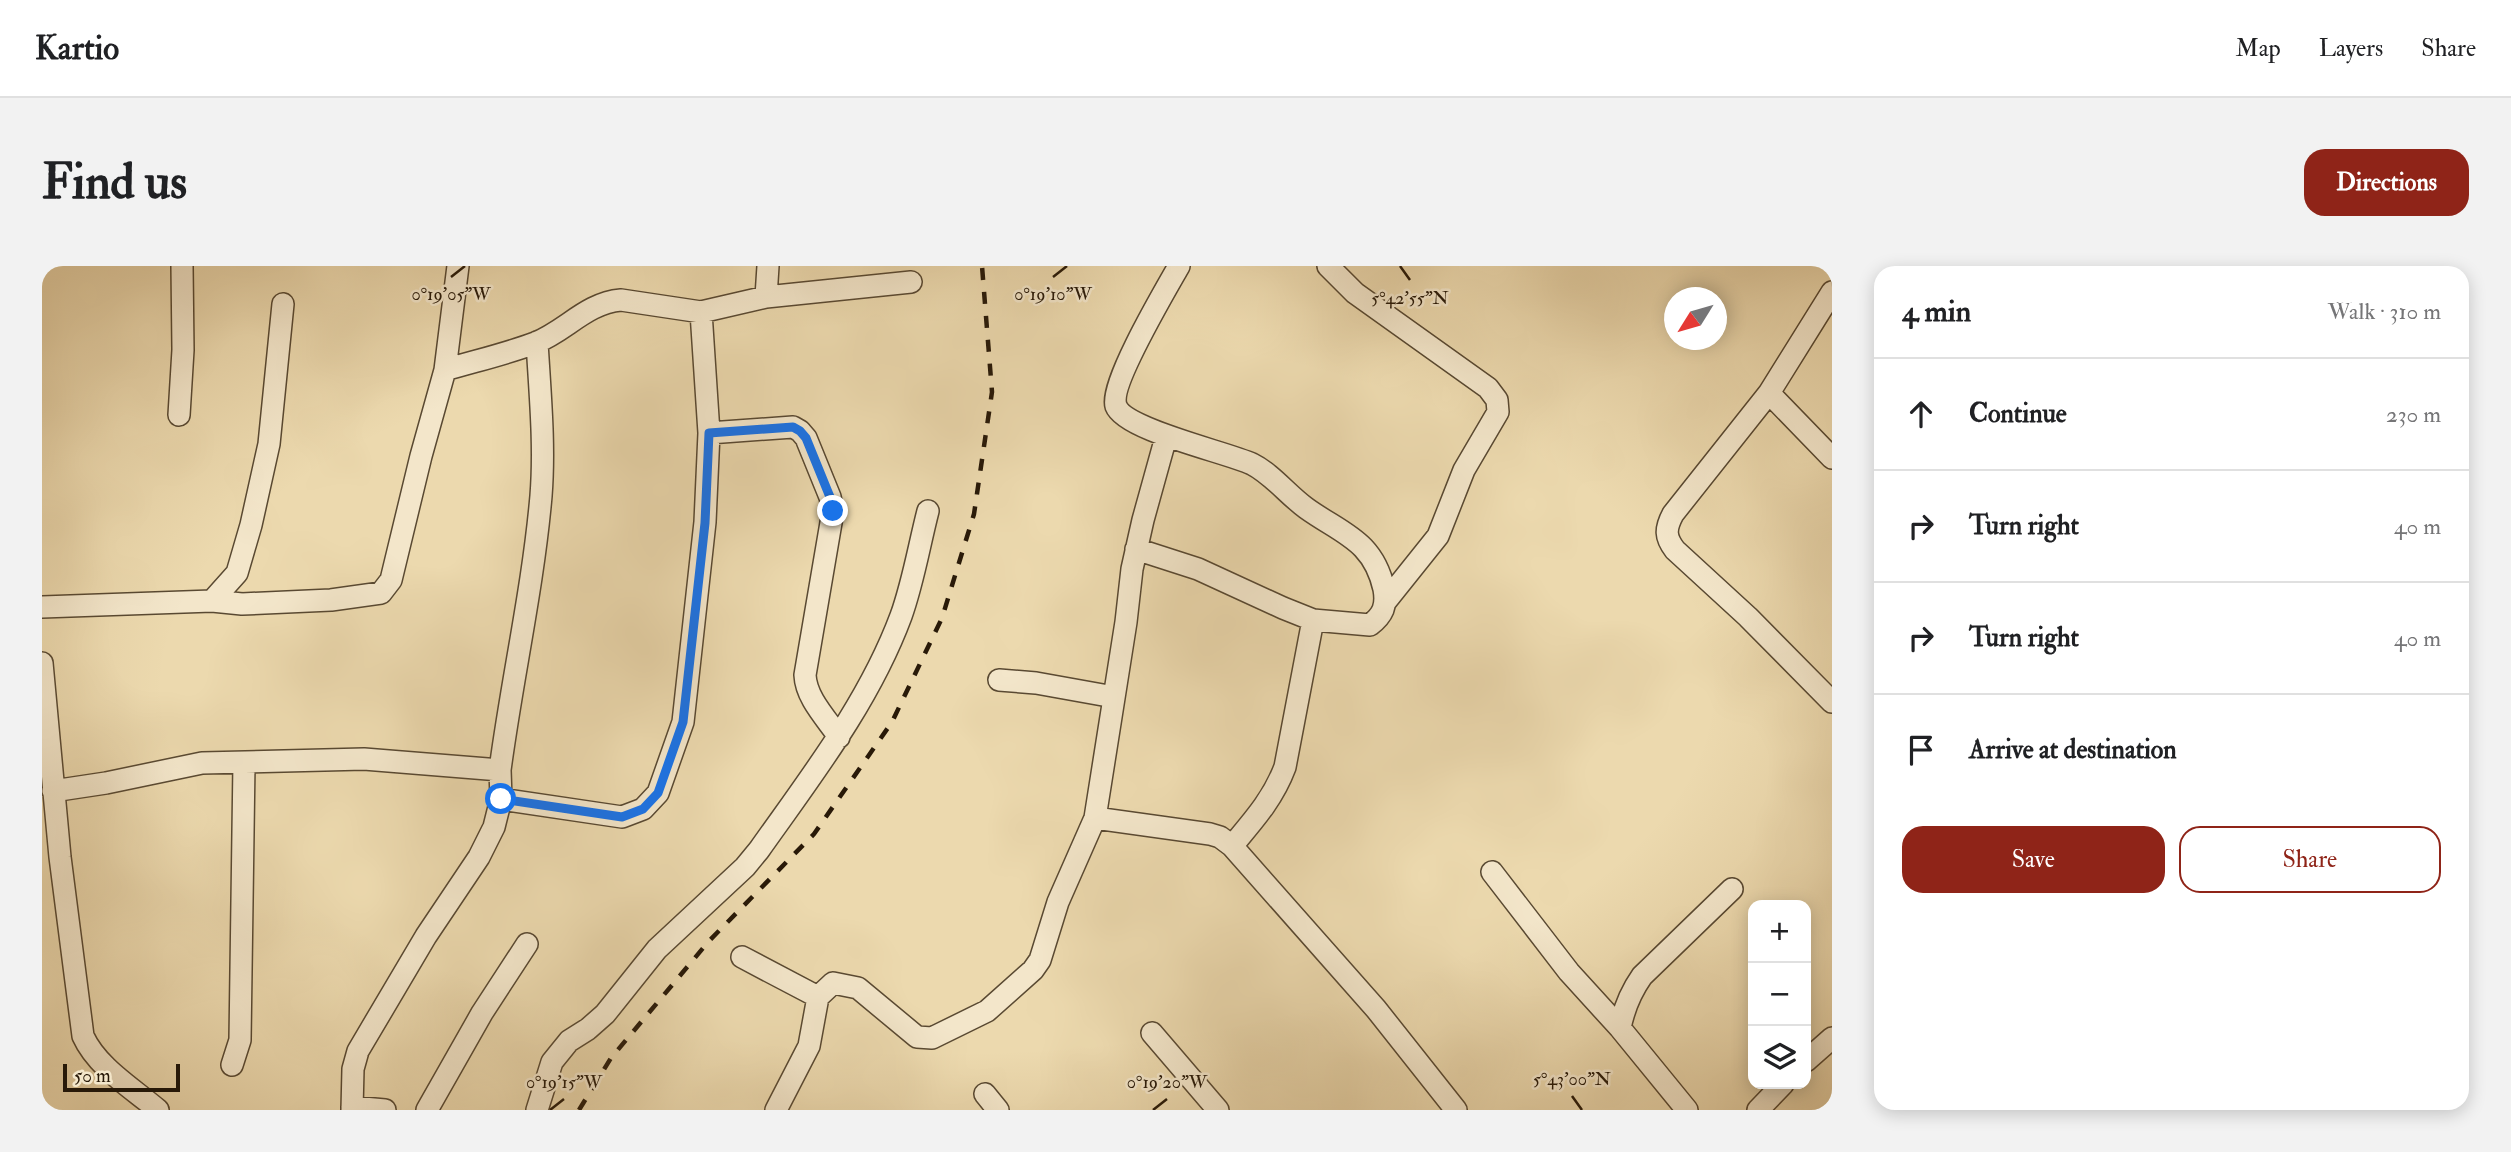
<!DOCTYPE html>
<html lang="en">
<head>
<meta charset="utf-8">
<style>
  :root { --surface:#fff; --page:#f2f2f2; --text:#202124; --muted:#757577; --line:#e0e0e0; --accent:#8f2418 }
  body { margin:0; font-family:"IM FELL Double Pica",serif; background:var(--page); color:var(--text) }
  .controls { position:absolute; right:21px; bottom:21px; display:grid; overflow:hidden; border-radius:14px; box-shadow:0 4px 18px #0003 }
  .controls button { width:63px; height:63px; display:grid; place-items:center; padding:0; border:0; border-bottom:2px solid var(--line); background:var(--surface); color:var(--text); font:35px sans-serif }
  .compass { position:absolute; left:1622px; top:21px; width:63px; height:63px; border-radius:50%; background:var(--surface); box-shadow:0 4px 18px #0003; rotate:233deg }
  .scale { position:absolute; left:21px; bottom:18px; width:117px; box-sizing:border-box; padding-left:7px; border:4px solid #281908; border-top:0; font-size:19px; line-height:24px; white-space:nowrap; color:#281908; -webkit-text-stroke:5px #f3e6ca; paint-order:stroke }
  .stop { position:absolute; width:21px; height:21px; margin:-16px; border:5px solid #1a73e8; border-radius:50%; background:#fff }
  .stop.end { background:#1a73e8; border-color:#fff; box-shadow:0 2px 7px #0008 }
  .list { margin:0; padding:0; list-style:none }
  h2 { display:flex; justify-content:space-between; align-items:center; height:91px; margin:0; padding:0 28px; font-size:30px }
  h2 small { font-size:23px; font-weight:400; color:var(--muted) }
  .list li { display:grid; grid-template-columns:46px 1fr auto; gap:21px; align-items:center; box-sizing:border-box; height:112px; padding:0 28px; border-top:2px solid var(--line) }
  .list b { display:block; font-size:26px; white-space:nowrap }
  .list em { font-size:23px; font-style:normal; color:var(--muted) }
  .actions { display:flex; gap:14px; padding:21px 28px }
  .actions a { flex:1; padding:16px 0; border:2px solid var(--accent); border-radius:21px; text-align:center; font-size:24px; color:var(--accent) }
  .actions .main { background:var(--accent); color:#fff }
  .icon { flex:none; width:38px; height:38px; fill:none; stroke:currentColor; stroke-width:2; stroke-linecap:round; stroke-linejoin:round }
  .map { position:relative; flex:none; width:1790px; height:844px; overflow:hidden; border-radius:21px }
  header { display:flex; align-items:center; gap:42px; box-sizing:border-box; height:98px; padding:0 35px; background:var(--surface); border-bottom:2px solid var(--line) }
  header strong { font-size:33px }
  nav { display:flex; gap:38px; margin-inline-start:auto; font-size:24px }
  .intro { display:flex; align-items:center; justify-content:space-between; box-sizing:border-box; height:168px; padding:0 42px }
  h1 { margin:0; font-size:49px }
  .button { padding:18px 32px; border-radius:21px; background:var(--accent); color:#fff; font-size:24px; font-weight:700 }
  main { display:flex; gap:42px; padding:0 42px }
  aside { flex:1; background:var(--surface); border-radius:21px; box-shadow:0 4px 18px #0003 }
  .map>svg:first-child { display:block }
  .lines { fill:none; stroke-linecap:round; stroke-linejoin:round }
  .minor-casing { stroke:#594932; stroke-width:24 }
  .minor { stroke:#f3e6ca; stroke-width:21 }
  .rail { stroke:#281908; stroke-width:4.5; stroke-dasharray:12 12; stroke-linecap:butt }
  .route { stroke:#1a73e8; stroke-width:9 }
  .ticks { fill:none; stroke:#281908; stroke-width:2.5 }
  .ticks-label { font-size:18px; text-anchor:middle; fill:#281908; stroke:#f3e6ca; stroke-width:5; stroke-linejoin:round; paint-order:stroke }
</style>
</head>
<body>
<header>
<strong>Kartio</strong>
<nav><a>Map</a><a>Layers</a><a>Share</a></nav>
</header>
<div class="intro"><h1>Find us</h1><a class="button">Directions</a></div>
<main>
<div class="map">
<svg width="1790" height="844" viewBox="0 0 1790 844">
  <rect width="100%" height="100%" fill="#ecd9ae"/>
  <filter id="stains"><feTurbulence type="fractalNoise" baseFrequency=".00286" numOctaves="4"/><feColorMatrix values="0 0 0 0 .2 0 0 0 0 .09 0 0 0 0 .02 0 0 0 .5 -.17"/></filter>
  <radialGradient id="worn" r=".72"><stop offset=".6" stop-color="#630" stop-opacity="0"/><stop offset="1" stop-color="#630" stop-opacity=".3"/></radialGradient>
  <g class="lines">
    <g class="minor-casing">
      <path id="minor" d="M1286,0L1313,27L1446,122L1455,134L1456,146L1422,204L1396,270L1344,335
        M1790,26L1727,127L1790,192
        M724,31L869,16
        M403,104C433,95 464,88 493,77C524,65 544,37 579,34L659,46L724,31L726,0
        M1727,127L1631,248C1623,263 1623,271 1633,284L1706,351L1790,436
        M137,149L141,84L140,0
        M667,167L751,161L758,165L764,172L788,231L791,245L763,409C764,432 784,452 797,471
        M1094,283L1156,303L1241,342L1271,354L1328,359C1341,349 1345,340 1342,323C1331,274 1300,268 1264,242C1245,228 1230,208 1210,198C1184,186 1083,164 1074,140C1067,119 1124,23 1137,0
        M170,335L195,307L209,259L227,178L241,38
        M0,341L170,335L200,338L289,334L339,327L349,314L379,190L403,104L416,0
        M0,397L18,591L41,770C55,801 90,822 116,844
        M957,414L994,417L1072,431
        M11,525L64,517L160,497L322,493L458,504
        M459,533L580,551L601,543L616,527L641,456L663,256L667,167L659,46
        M1053,552L1168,568L1178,571L1190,580L1334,743L1414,844
        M1190,580C1211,555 1231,533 1243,501L1271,354
        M1450,606L1527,706L1578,762L1645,844
        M700,691L776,731
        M1578,762C1582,742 1588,727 1600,710L1690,623
        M1110,767L1176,844
        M1764,795L1790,772
        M190,799L198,774L202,497
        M943,828L956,844
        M310,841L343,844
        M310,844L311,803L316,785L384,670L437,591L452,561L459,533L458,504C470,413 491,322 499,230C503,179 498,128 495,76
        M385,844L440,747L485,678
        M495,844L510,796L527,775L546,763L563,748L615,683L703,601L717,584C770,509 827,436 859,350C871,317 877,280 886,245
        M734,844L767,780L776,731L791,717L816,722L875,771L890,772L945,745L991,704L998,694L1016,636L1053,552L1084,356L1090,303L1101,254L1124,171
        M1716,844L1741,818"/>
    </g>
    <use href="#minor" class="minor"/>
    <path class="rail" d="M537,844L569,792L667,675L772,568L850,456L900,352L932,248L950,126L940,0"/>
  </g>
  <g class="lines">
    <path class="route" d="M459,533L580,551L601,543L616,527L641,456L663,257L667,167L751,161L758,165L764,172L788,231L791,245"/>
  </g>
  <path class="ticks" d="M1358,0L1368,14M409,11L423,0M1011,11L1025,0M1530,830L1540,844M508,844L522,833M1111,844L1125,833"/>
  <g class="ticks-label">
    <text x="409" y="34">0°19'05"W</text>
    <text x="1011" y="34">0°19'10"W</text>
    <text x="1368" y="38">5°42'55"N</text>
    <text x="1530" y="819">5°43'00"N</text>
    <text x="522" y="822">0°19'15"W</text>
    <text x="1125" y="822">0°19'20"W</text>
  </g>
  <rect width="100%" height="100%" filter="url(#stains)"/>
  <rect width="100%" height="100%" fill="url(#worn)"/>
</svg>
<div class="controls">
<button>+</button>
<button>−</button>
<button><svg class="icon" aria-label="layers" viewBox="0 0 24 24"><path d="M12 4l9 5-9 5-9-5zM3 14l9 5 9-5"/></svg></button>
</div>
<svg class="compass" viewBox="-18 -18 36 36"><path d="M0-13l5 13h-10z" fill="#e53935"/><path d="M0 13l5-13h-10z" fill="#757577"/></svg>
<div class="scale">50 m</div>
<div class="stop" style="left:459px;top:533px"></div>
<div class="stop end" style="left:791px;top:245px"></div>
</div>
<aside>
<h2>4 min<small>Walk · 310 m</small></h2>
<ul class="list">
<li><svg class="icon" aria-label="ahead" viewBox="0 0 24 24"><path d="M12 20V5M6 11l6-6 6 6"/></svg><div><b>Continue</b></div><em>230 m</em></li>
<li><svg class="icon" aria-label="right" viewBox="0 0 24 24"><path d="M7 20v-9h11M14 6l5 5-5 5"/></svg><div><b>Turn right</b></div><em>40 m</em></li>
<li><svg class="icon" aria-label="right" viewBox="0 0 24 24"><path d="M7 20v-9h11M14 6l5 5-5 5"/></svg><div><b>Turn right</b></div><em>40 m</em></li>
<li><svg class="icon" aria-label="arrive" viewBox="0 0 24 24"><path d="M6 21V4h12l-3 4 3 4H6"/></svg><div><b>Arrive at destination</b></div></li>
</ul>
<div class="actions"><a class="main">Save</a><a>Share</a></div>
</aside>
</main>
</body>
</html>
